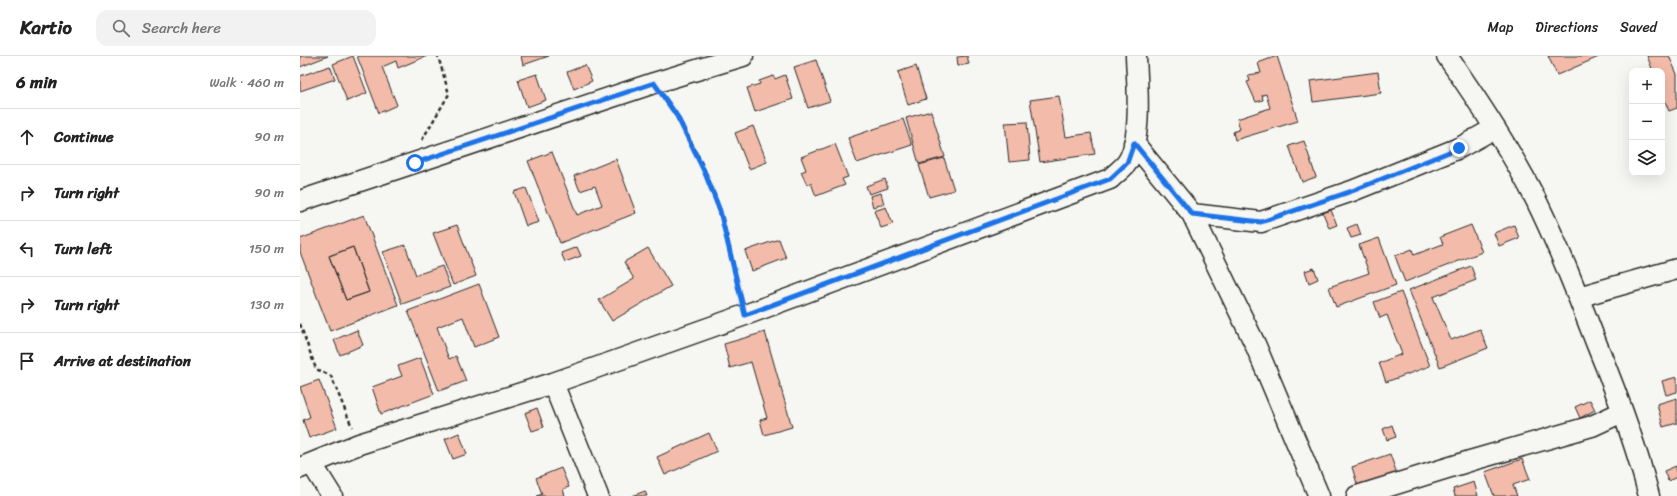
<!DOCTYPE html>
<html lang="en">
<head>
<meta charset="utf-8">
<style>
  :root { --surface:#fff; --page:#f2f2f2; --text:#222; --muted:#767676; --line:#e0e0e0 }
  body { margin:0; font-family:Sriracha,sans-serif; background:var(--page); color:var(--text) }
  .controls { position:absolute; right:12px; top:12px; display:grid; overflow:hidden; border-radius:8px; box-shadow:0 4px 16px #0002 }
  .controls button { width:36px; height:36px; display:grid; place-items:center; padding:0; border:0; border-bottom:1px solid var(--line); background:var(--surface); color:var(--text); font:20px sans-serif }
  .stop { position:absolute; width:12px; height:12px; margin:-9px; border:3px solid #1a73e8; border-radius:50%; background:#fff }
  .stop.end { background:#1a73e8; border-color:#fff; box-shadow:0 1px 4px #0008 }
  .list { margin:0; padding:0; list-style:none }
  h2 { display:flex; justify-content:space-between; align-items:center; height:52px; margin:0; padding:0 16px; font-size:17px }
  h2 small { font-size:13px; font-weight:400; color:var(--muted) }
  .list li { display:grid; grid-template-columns:26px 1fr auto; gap:12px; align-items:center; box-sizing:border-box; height:56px; padding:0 16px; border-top:1px solid var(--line) }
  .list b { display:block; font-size:15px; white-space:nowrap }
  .list em { font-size:13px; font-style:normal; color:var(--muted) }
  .icon { flex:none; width:22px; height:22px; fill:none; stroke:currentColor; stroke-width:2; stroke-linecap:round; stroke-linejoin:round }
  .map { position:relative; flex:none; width:1377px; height:440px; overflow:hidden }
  header { display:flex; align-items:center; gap:24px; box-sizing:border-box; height:56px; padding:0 20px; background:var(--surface); border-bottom:1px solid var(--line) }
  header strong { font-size:19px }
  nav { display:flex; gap:22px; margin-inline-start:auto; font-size:14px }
  .search { width:280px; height:36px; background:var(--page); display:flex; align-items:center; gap:10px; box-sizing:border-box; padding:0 14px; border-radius:12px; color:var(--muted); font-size:15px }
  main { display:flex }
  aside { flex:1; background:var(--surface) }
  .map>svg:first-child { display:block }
  .building { fill:#f3bba9; stroke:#2b2b2b; fill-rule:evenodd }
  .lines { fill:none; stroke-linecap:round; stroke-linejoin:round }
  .minor-casing { stroke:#2b2b2b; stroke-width:23 }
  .path { stroke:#2b2b2b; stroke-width:2.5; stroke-dasharray:4 3; stroke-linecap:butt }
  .minor { stroke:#f6f6f2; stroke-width:20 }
  .route { stroke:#1a73e8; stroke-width:5 }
</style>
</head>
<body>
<header>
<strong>Kartio</strong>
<div class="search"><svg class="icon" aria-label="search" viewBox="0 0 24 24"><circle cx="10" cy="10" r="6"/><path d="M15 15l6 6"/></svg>Search here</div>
<nav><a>Map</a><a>Directions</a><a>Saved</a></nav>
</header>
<main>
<aside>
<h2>6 min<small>Walk · 460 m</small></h2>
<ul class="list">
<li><svg class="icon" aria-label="ahead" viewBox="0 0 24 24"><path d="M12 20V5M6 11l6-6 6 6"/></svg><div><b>Continue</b></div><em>90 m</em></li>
<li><svg class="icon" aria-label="right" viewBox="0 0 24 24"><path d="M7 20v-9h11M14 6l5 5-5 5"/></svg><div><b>Turn right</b></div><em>90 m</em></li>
<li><svg class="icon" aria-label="left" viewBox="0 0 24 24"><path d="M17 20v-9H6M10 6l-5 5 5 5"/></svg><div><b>Turn left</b></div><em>150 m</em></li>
<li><svg class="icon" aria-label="right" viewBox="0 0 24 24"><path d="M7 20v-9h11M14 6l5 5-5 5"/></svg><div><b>Turn right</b></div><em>130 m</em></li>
<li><svg class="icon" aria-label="arrive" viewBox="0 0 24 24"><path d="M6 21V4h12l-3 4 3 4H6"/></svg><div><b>Arrive at destination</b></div></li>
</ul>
</aside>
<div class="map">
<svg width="1377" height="440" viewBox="0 0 1377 440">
  <rect width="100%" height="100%" fill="#f6f6f2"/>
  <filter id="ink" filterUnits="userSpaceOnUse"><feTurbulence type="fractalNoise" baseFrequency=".025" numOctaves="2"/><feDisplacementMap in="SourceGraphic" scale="8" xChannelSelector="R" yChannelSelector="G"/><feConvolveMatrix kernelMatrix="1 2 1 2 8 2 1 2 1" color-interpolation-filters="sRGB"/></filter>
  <g filter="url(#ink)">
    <path class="building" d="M0,0H28L0,11Z
      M53,0L67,37L47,45L33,8Z
      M57,0H127L98,12L96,5L82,11L97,49L79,57Z
      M221,0H249L223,9Z
      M667,0L669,8L658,10L657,1Z
      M977,0L998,65L935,84L933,76L940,73L937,63L970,52L966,38L962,39L963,44L956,46L947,26L950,25L948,19L961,17L958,7Z
      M1248,0H1301L1257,19Z
      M1347,0H1369L1377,18V52L1369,55L1362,38V15H1353Z
      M516,4L530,45L508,52L494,11Z
      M285,9L292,25L274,33L267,16Z
      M30,10L35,23L0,35V20Z
      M616,10L626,43L608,49L598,16Z
      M1078,16L1081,37L1013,46L1010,25Z
      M237,18L246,44L227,51L218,24Z
      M485,19L493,43L455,56L447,32L460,28L459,25L473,20L475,23Z
      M759,40L766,81L791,77L795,98L740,106L730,44Z
      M631,55L645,101L619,108L606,62Z
      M603,63L612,89L557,107L548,82Z
      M727,66L730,104L709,106L705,67Z
      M453,70L467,106L449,113L435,77Z
      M1004,85L1016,121L1002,126L989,90Z
      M535,88L548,121L542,123L545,129L516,140L511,127L507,129L501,116L506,114L501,101Z
      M252,96L277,159L302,149L295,130L280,135L274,120L316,103L336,157L260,187L228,105Z
      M644,102L654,134L629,141L619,109Z
      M585,123L588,132L569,138L566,130Z
      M226,132L239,166L226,170L214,136Z
      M581,137L584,148L573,151L570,140Z
      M586,151L593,168L581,172L574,155Z
      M1031,154L1037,169L1029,172L1023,157Z
      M64,159L98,249L30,275L0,196V183ZM53,191L69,236L46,244L29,200Z
      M1057,168L1061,179L1051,182L1047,172Z
      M157,169L176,220L153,229L133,177Z
      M1171,169L1182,196L1105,226L1095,200L1112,193L1114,199L1143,188L1140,181Z
      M1214,169L1219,182L1199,190L1194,177Z
      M1079,182L1096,229L1036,251L1029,231L1069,217L1059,189Z
      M479,183L486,202L452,215L445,195Z
      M105,189L116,219L142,210L150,231L102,248L83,196Z
      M53,191L69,236L46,244L29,200Z
      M277,191L281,200L265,206L261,197Z
      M348,192L371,230L312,265L299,244L334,223L324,206Z
      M1171,210L1176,224L1133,241L1151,284L1180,273L1188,292L1140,311L1109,234Z
      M1014,212L1018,223L1009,227L1005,215Z
      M179,228L199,281L174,291L163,261L137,271L149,303L156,300L166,325L139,335L108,255Z
      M1101,236L1130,310L1086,326L1079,307L1102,298L1087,259L1080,262L1074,246Z
      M57,274L63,289L40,299L34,284Z
      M465,276L492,371L464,379L460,364L467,362L451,306L430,312L424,288Z
      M120,302L134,338L81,358L72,331L102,320L98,310Z
      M1377,321V336L1366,339L1362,325Z
      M19,324L37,372L9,382L3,364L10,361L0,331Z
      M1377,342V367L1363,371L1357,348Z
      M1290,344L1295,354L1280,362L1275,351Z
      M237,352L244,371L232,375L225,357Z
      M1092,369L1096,381L1087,384L1083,373Z
      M159,377L167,398L153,403L145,383Z
      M409,377L417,395L365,419L357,401Z
      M1090,398L1097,418L1058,431L1052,411Z
      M1222,403L1230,423L1213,429L1217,440H1194L1185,416Z
      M1376,410L1377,421L1368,425L1364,415Z
      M261,412L269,431L263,433L265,440H237L242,438L236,422Z
      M1174,426L1178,440H1155L1153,433Z
      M345,435L347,440H332Z"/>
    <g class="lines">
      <g class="minor-casing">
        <path id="minor" d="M1147,0C1179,46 1211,94 1236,144C1259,191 1278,240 1297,289C1317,338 1336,388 1349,440
          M834,87L892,158L955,288L1019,440
          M0,145L354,27L443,0
          M892,158L961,166L1052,135L1159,92L1195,72
          M1278,241L1377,213
          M253,327L298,440
          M12,408L32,440
          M0,412L59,388L253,327L445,259L810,123C815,118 822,113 826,108C843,86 837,27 836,0
          M1057,440L1173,404L1292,370L1322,356"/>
      </g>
      <path class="path" d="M366,44C387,74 410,121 420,157C428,184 434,212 440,240
        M122,84L149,38L138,0
        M0,268L16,313L31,320L52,371"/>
      <use href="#minor" class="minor"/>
    </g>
  </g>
  <g class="lines" filter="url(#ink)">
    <path class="route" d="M115,107L354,27L377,60L405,117L420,155L445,259L810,123L827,107L834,87L892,158L961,166L1052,135L1159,92"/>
  </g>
</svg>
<div class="controls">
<button>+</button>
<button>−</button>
<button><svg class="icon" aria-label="layers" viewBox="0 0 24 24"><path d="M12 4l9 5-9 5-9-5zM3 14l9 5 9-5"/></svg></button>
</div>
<div class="stop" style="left:115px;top:107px"></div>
<div class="stop end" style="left:1159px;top:92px"></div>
</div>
</main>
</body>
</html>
